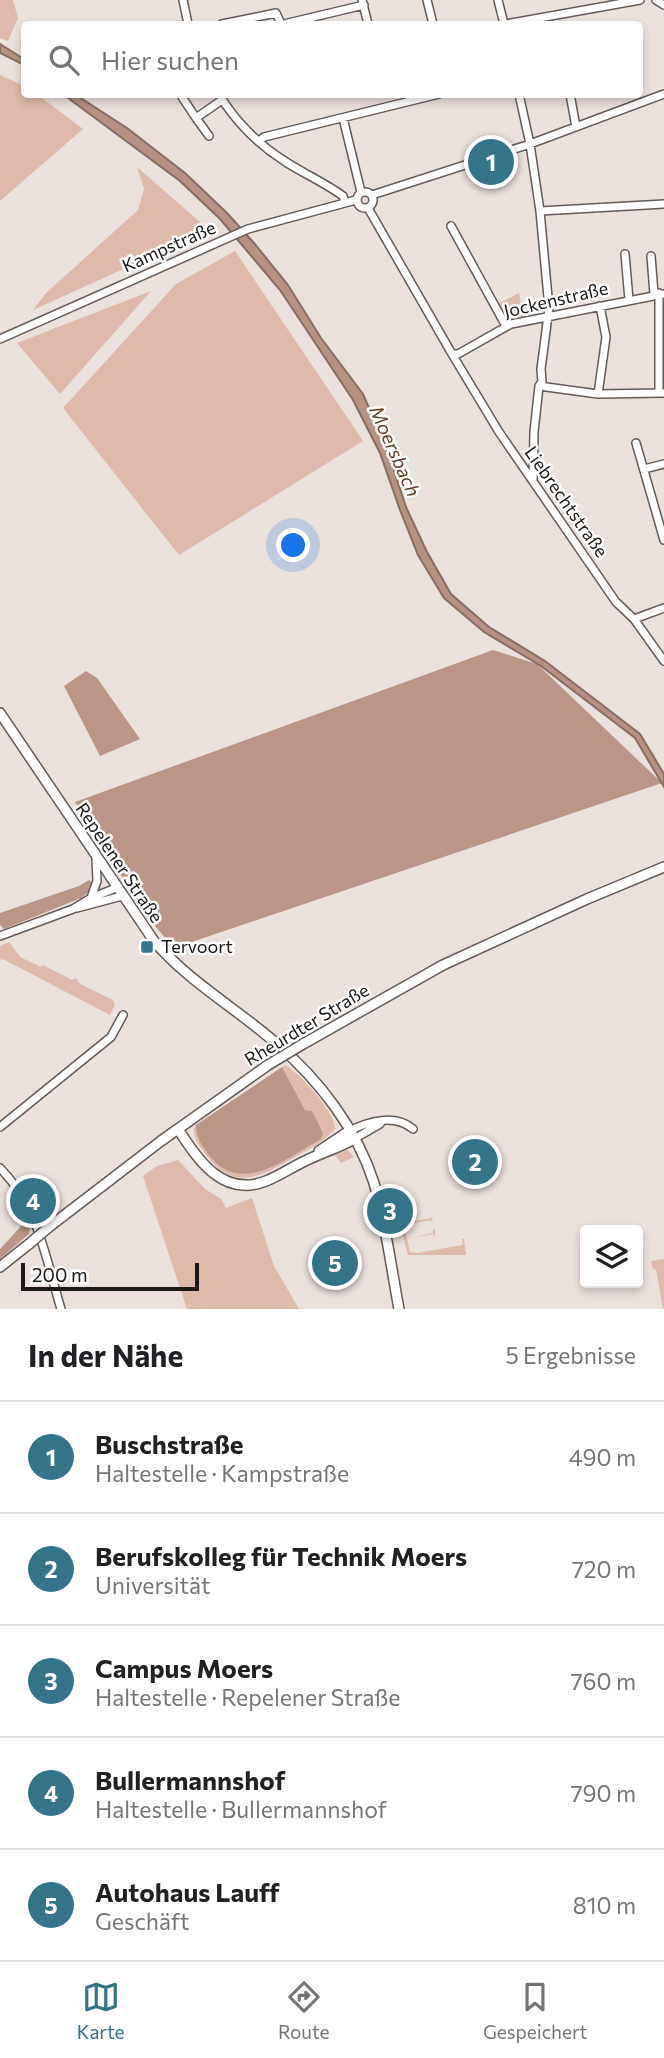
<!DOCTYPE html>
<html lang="de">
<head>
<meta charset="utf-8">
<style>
  :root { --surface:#fff; --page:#f6f6f6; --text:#202124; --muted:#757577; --line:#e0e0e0; --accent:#357389 }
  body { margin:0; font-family:Commissioner,sans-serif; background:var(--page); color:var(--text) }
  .controls { position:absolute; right:21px; bottom:21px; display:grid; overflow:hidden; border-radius:7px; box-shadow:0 4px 10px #0003 }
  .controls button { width:63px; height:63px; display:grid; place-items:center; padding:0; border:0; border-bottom:2px solid var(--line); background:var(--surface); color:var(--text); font:35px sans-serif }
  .scale { position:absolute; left:21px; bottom:18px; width:178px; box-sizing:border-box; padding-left:7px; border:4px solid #1b1816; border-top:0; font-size:19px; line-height:24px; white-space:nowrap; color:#1b1816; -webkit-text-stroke:5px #fff; paint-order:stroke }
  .you { position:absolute; left:294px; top:546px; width:24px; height:24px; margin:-18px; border:5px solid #fff; border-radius:50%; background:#1a73e8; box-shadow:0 0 0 10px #1a73e833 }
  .badge { display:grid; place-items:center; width:46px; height:46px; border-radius:50%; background:var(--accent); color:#fff; font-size:23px; font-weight:700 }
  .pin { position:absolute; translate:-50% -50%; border:4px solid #fff; box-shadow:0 2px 7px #0006 }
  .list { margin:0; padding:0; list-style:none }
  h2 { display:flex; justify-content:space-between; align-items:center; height:91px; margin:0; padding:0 28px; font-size:30px }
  h2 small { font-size:23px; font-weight:400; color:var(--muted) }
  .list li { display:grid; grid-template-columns:46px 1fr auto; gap:21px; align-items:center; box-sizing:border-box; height:112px; padding:0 28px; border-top:2px solid var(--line) }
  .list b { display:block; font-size:26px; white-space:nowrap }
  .list p { margin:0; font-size:23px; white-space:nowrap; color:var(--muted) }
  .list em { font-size:23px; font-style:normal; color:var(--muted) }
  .icon { flex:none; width:38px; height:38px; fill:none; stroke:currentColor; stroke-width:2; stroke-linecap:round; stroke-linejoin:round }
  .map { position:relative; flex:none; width:664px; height:1309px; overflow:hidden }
  .search { position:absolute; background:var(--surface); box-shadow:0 4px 10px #0003; left:21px; right:21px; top:21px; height:77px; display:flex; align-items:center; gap:18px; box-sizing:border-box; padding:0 24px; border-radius:7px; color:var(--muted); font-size:26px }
  .sheet { height:651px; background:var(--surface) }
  nav { display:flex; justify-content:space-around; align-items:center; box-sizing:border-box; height:98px; border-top:2px solid var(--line); background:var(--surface); font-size:19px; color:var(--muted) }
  nav a { display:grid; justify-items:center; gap:4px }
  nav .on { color:var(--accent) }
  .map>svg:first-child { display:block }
  .green { fill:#ddbaaa }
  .forest { fill:#b99686 }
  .water { fill:#b59282; stroke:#876d62; stroke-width:2 }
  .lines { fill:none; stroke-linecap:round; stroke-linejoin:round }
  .minor-casing { stroke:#645b57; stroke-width:10 }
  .major-casing { stroke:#645b57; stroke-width:12 }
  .minor { stroke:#fff; stroke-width:7 }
  .major { stroke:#fff; stroke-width:9 }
  .major-bridge-casing { stroke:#645b57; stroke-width:12; stroke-linecap:butt }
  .major-bridge { stroke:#fff; stroke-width:9 }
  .poi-dot { fill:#357389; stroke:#fff; stroke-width:2.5 }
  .labels { text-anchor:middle; stroke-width:5; stroke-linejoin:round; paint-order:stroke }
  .street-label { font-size:18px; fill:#1b1816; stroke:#fff }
  .poi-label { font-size:18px; fill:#1b1816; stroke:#fff; text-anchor:start }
  .water-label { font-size:19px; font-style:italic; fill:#6a3a22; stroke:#fff }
</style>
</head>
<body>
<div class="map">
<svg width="664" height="1309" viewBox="0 0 664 1309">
  <rect width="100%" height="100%" fill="#eae0dc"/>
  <path class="green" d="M0,0H13L18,18L8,41L0,38Z
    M0,75L24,86V94L38,95L83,129L0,201Z
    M137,167L209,230L33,310L46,293L138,210L144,189Z
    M235,251L363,441L179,555L63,408L176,284Z
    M151,291L60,394L17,343Z
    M519,293L523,317L508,320L498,304Z
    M9,942L20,957L41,967L43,965L72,980L76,978L80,984L113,1000L115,1005L110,1015L3,959L0,960V946Z
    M286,1065C300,1074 336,1113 335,1129C325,1141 308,1150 295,1157C263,1175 235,1193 208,1157C201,1148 193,1139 194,1128L196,1125V1130L312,1111L305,1110L282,1067Z
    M346,1148L354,1157L341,1163L336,1156H332L299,1170Z
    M178,1160L205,1189L221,1199L226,1208L252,1198L274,1266L299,1309H187L143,1176L157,1166Z
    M431,1215L433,1224L431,1220L404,1225L407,1239L433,1233V1229L435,1230V1239L434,1234L407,1239L410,1252L417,1253L463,1245L462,1239H464L466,1255H408L400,1224L431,1218Z
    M664,1259V1309H663L656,1269L653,1270L651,1261Z"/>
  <path class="forest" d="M493,650L537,664L662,783L174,948L148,918L75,802Z
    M86,671L97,678L140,739L100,756L64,686Z
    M89,880L92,882L91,890L81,898L4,929L0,925V913L79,886Z
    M282,1067L305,1110L312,1111L323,1133L321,1139C287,1158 241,1197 209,1155C202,1146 196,1137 196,1125Z
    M24,1223L30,1228L29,1234L0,1259V1249Z"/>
  <path class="water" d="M0,44L24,59V65L0,53Z
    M64,95H76L127,128L185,173L227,213L254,243L288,285L321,338L363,394L387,449L406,507L427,552L451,594L489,627L545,661L640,734L664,774V787L635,738L541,666L484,632L444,598L418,555L400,510L380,453L353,400L280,290L220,219L180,181Z"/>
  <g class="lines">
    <g class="minor-casing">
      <path id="minor" d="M183,0L188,24
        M362,0L368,24
        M427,0L433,24
        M498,0L504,24
        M656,0L664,5
        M222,24L276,13L281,24
        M284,24L364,5
        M506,24L640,0
        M219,94C234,120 258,144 283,160C302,173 324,182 343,196L345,202
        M519,94L530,144L540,211L549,308L541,369L542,382L539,386L534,432L533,481
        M570,94L576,127
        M182,97L196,118L222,100
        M196,118L209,136
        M343,118L361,192
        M259,141L264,137L439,94
        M357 200a8 8 0 1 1 16 0a8 8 0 1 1-16 0Z
        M372,195L530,144L664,94
        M368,208L452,354H458L511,324L664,294
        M540,211L664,204
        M451,226L506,326
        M625,254L629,300
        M651,256L654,294
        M659,293V393
        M0,339L248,229L356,200
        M452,354L499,432L616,602L634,619L664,661
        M539,386L598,394L664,393
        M598,394L606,337L600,306
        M636,443L664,540
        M644,469L664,464
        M634,619L664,608
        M91,898L97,881L96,858
        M77,908L122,896
        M0,936L73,909L91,898L116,888
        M0,1127L111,1037L123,1015
        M349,1131C369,1121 395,1114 413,1129
        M354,1139L380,1124
        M0,1168C38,1206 46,1259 61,1309"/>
    </g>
    <g class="major-casing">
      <path id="major" d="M0,713L154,941C189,982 236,1008 277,1044C319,1080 357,1129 374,1183C386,1224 391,1267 399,1309
        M303,1044L443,965L587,899L664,867
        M178,1129C198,1160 223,1198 266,1181C279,1176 292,1167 305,1161C321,1153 338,1148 354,1139
        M319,1151L349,1131
        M49,1227L161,1141L268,1065
        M0,1267L29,1244"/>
    </g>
    <use href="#minor" class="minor"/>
    <use href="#major" class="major"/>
    <g class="major-bridge-casing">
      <path id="major-bridge" d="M268,1065L303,1044
        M29,1244L49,1227"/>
    </g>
    <use href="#major-bridge" class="major-bridge"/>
  </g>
  <rect class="poi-dot" x="140" y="940" width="14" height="14" rx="3.5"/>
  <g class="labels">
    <g class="street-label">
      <text transform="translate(169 247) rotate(-24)" y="6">Kampstraße</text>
      <text transform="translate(556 300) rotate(-13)" y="6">Jockenstraße</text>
      <text transform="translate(566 502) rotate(55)" y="6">Liebrechtstraße</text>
      <text transform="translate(119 863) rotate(56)" y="6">Repelener Straße</text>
      <text transform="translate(307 1025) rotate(-31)" y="6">Rheurdter Straße</text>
    </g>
    <g class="poi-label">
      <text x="161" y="953">Tervoort</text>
    </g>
    <g class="water-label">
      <text transform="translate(395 451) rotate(66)" y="7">Moersbach</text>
    </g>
  </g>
</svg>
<div class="controls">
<button><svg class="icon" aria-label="layers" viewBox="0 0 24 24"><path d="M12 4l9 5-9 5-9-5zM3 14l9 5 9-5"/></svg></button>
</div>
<div class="scale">200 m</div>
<div class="you"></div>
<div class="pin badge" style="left:491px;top:162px">1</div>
<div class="pin badge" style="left:475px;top:1162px">2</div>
<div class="pin badge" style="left:390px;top:1211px">3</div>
<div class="pin badge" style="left:33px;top:1201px">4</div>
<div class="pin badge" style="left:335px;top:1263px">5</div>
<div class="search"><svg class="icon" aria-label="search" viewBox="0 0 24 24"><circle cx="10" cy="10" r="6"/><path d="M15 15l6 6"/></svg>Hier suchen</div>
</div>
<section class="sheet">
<h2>In der Nähe<small>5 Ergebnisse</small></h2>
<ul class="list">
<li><span class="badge">1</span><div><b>Buschstraße</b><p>Haltestelle · Kampstraße</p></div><em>490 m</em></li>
<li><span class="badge">2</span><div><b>Berufskolleg für Technik Moers</b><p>Universität</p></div><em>720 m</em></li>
<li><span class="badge">3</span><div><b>Campus Moers</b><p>Haltestelle · Repelener Straße</p></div><em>760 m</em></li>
<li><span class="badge">4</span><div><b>Bullermannshof</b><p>Haltestelle · Bullermannshof</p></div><em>790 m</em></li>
<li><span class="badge">5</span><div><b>Autohaus Lauff</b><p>Geschäft</p></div><em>810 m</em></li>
</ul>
</section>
<nav>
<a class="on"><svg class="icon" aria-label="map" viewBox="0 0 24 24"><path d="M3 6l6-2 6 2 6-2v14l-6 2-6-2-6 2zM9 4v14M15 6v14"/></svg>Karte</a>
<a><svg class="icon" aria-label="directions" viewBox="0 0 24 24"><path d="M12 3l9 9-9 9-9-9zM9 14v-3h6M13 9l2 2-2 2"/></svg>Route</a>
<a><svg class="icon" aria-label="saved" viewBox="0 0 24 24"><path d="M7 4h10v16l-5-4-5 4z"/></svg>Gespeichert</a>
</nav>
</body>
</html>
